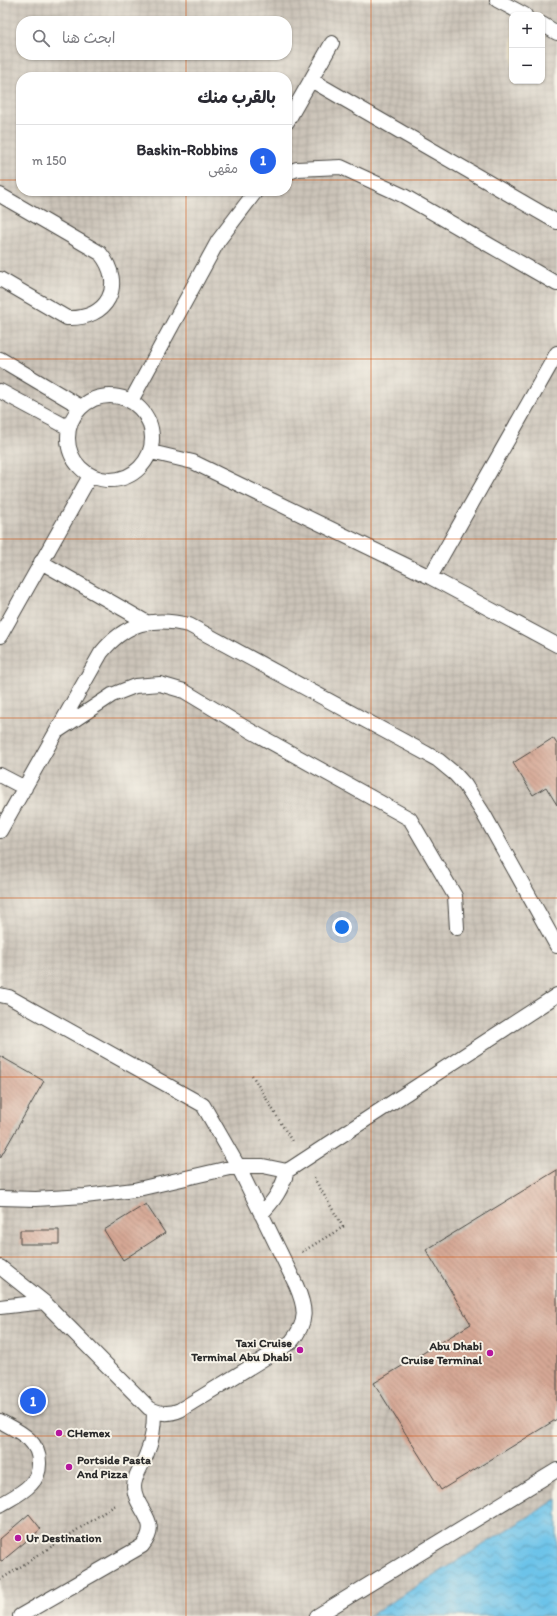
<!DOCTYPE html>
<html lang="ar">
<head>
<meta charset="utf-8">
<style>
  :root { --surface:#fff; --page:#f7f7f7; --text:#2b2b33; --muted:#7c7c81; --line:#e1e1e2; --accent:#2563eb }
  body { margin:0; font-family:Itim,"Playpen Sans Arabic",sans-serif; background:var(--page); color:var(--text); direction:rtl }
  .controls { position:absolute; right:12px; top:12px; display:grid; overflow:hidden; border-radius:8px; box-shadow:0 1px 3px #0004 }
  .controls button { width:36px; height:36px; display:grid; place-items:center; padding:0; border:0; border-bottom:1px solid var(--line); background:var(--surface); color:var(--text); font:20px sans-serif }
  .you { position:absolute; left:342px; top:927px; width:14px; height:14px; margin:-10px; border:3px solid #fff; border-radius:50%; background:#1a73e8; box-shadow:0 0 0 6px #1a73e833 }
  .badge { display:grid; place-items:center; width:26px; height:26px; border-radius:50%; background:var(--accent); color:#fff; font-size:13px; font-weight:700 }
  .pin { position:absolute; translate:-50% -50%; border:2px solid #fff; box-shadow:0 1px 4px #0006 }
  .list { margin:0; padding:0; list-style:none }
  h2 { display:flex; justify-content:space-between; align-items:center; height:52px; margin:0; padding:0 16px; font-size:17px }
  h2 small { font-size:13px; font-weight:400; color:var(--muted) }
  .list li { display:grid; grid-template-columns:26px 1fr auto; gap:12px; align-items:center; box-sizing:border-box; height:72px; padding:0 16px; border-top:1px solid var(--line) }
  .list b { display:block; font-size:15px; white-space:nowrap }
  .list p { margin:0; font-size:13px; white-space:nowrap; color:var(--muted) }
  .list em { font-size:13px; font-style:normal; color:var(--muted) }
  .icon { flex:none; width:22px; height:22px; fill:none; stroke:currentColor; stroke-width:2; stroke-linecap:round; stroke-linejoin:round }
  .map { position:relative; flex:none; width:557px; height:1616px; overflow:hidden; direction:ltr }
  .search { position:absolute; background:var(--surface); box-shadow:0 1px 3px #0004; left:16px; top:16px; width:276px; height:44px; display:flex; align-items:center; gap:10px; box-sizing:border-box; padding:0 14px; border-radius:16px; color:var(--muted); font-size:15px }
  .panel { position:absolute; background:var(--surface); box-shadow:0 1px 3px #0004; left:16px; top:72px; width:276px; height:124px; border-radius:16px; direction:rtl }
  .map>svg:first-child { display:block }
  .industrial { fill:url(#industrial-grid); fill-rule:evenodd }
  .water { fill:url(#water-waves); stroke:#4c778a }
  .building { fill:url(#building-back-hatch) }
  .lines { fill:none; stroke-linecap:round; stroke-linejoin:round }
  .lane-casing { stroke:#484641; stroke-width:16 }
  .path { stroke:#484641; stroke-width:2.5; stroke-dasharray:1 3; stroke-linecap:butt }
  .lane { stroke:#fff; stroke-width:14 }
  .grid { fill:none; stroke:#d5540f; stroke-width:1; stroke-opacity:0.55 }
  .poi-dot { fill:#b5179e; stroke:#f7f3e8; stroke-width:1.5 }
  .labels { text-anchor:middle; stroke-width:4; stroke-linejoin:round; paint-order:stroke }
  .poi-label { font-size:12px; font-weight:bold; fill:#2b2b2b; stroke:#f7f3e8; text-anchor:start }
</style>
</head>
<body>
<div class="map">
<svg width="557" height="1616" viewBox="0 0 557 1616">
  <defs>
    <pattern id="industrial-grid" width="8" height="8" patternUnits="userSpaceOnUse"><rect width="8" height="8" fill="#cbc3b8"/><path d="M0 4h8M4 0v8" fill="none" stroke="#aea89e"/></pattern>
    <pattern id="water-waves" width="16" height="10" patternUnits="userSpaceOnUse"><rect width="16" height="10" fill="#6cc3e9"/><path d="M0 5q4-4 8 0t8 0" fill="none" stroke="#599fbd"/></pattern>
    <pattern id="building-back-hatch" width="6" height="6" patternUnits="userSpaceOnUse"><rect width="6" height="6" fill="#d5a794"/><path d="M-1 5l2 2M0 0l6 6M5-1l2 2" fill="none" stroke="#ad8879"/></pattern>
  </defs>
  <rect width="100%" height="100%" fill="#f7f3e8"/>
  <filter id="ink" filterUnits="userSpaceOnUse"><feTurbulence type="fractalNoise" baseFrequency=".025" numOctaves="2"/><feDisplacementMap in="SourceGraphic" scale="8" xChannelSelector="R" yChannelSelector="G"/><feConvolveMatrix kernelMatrix="1 2 1 2 8 2 1 2 1" color-interpolation-filters="sRGB"/></filter>
  <filter id="wash" filterUnits="userSpaceOnUse"><feTurbulence type="fractalNoise" baseFrequency=".012" numOctaves="4" result="noise"/><feDisplacementMap in="SourceGraphic" scale="16" xChannelSelector="R" yChannelSelector="G"/><feGaussianBlur stdDeviation="0.9" result="paint"/><feColorMatrix in="noise" values="0 0 0 0 0 0 0 0 0 0 0 0 0 0 0 0 0 1.4 0 .05"/><feComposite in="paint" operator="in"/></filter>
  <g filter="url(#wash)">
    <rect width="100%" height="100%" fill="#ede0bf"/>
    <path class="industrial" d="M0,0H557V1499L369,1616H0ZM512,15H542V81H512ZM21,21H287V55H21ZM21,77H287V191H21Z"/>
    <path class="water" d="M557,1499V1616H369Z"/>
    <g id="blocks">
      <path class="building" d="M553,738L557,744V805L546,787L533,795L513,763Z
        M0,1056L44,1081L0,1158Z
        M557,1170V1419L441,1490L374,1383L471,1324L426,1250Z
        M146,1204L165,1233L123,1260L104,1230Z
        M20,1230H59V1244H20Z
        M29,1514L41,1529L2,1561L0,1560V1539Z"/>
    </g>
  </g>
  <g filter="url(#ink)">
    <use href="#blocks" fill-opacity="0" stroke="#484641" stroke-width="1"/>
    <g class="lines">
      <g class="lane-casing">
        <path id="lane" d="M497,0L525,15
          M542,24L557,33
          M311,80L557,222
          M287,122L332,43
          M287,173L297,169L341,167L404,196L557,284
          M0,195L100,253C126,285 108,320 67,318L0,279
          M0,359L81,407
          M0,391L69,428
          M68 438a42 42 0 1 1 84 0a42 42 0 1 1-84 0Z
          M131,401L218,241L256,191
          M151,452L193,462L430,577L557,645
          M41,562L146,622
          M430,577L557,353
          M0,636L90,476
          M59,730L112,695L135,686L160,684L184,691L249,730L410,819L455,896L457,928
          M0,775L25,788
          M0,831L101,653C125,623 152,616 189,625L420,750L438,760L455,774L465,785L483,813L557,946
          M0,995L9,997L203,1105L238,1166L296,1285C306,1308 308,1322 291,1342L180,1410C169,1415 159,1414 149,1408L44,1302L0,1267
          M0,1198L36,1199L85,1196L134,1190L238,1166H263L287,1171
          M261,1214C274,1201 282,1189 287,1171L557,995
          M0,1307L44,1302
          M0,1421C18,1431 40,1440 39,1464C39,1471 36,1479 31,1484C23,1493 10,1499 0,1505
          M20,1616L142,1546C163,1521 135,1511 134,1487C134,1475 143,1465 147,1453C153,1440 154,1426 154,1411
          M317,1616L557,1470"/>
      </g>
      <path class="path" d="M252,1075L293,1143
        M302,1252L343,1227L314,1178
        M0,1580L117,1504"/>
      <use href="#lane" class="lane"/>
    </g>
  </g>
  <path class="grid" d="M186,0V21M371,0V1616M186,55V77M0,180H21M287,180H557M186,191V1616M0,359H557M0,539H557M0,718H557M0,898H557M0,1077H557M0,1257H557M0,1436H557"/>
  <g class="poi-dot">
    <circle cx="300" cy="1350" r="4"/>
    <circle cx="490" cy="1353" r="4"/>
    <circle cx="59" cy="1433" r="4"/>
    <circle cx="69" cy="1467" r="4"/>
    <circle cx="18" cy="1538" r="4"/>
  </g>
  <g class="labels">
    <g class="poi-label">
      <text x="292" y="1347" text-anchor="end">Taxi Cruise<tspan x="292" dy="14">Terminal Abu Dhabi</tspan></text>
      <text x="482" y="1350" text-anchor="end">Abu Dhabi<tspan x="482" dy="14">Cruise Terminal</tspan></text>
      <text x="67" y="1437">CHemex</text>
      <text x="77" y="1464">Portside Pasta<tspan x="77" dy="14">And Pizza</tspan></text>
      <text x="26" y="1542">Ur Destination</text>
    </g>
  </g>
</svg>
<div class="controls">
<button>+</button>
<button>−</button>
</div>
<div class="you"></div>
<div class="pin badge" style="left:33px;top:1401px">1</div>
<div class="search"><svg class="icon" aria-label="search" viewBox="0 0 24 24"><circle cx="10" cy="10" r="6"/><path d="M15 15l6 6"/></svg>ابحث هنا</div>
<section class="panel">
<h2>بالقرب منك<small></small></h2>
<ul class="list">
<li><span class="badge">1</span><div><b>Baskin-Robbins</b><p>مقهى</p></div><em>150 m</em></li>
</ul>
</section>
</div>
</body>
</html>
